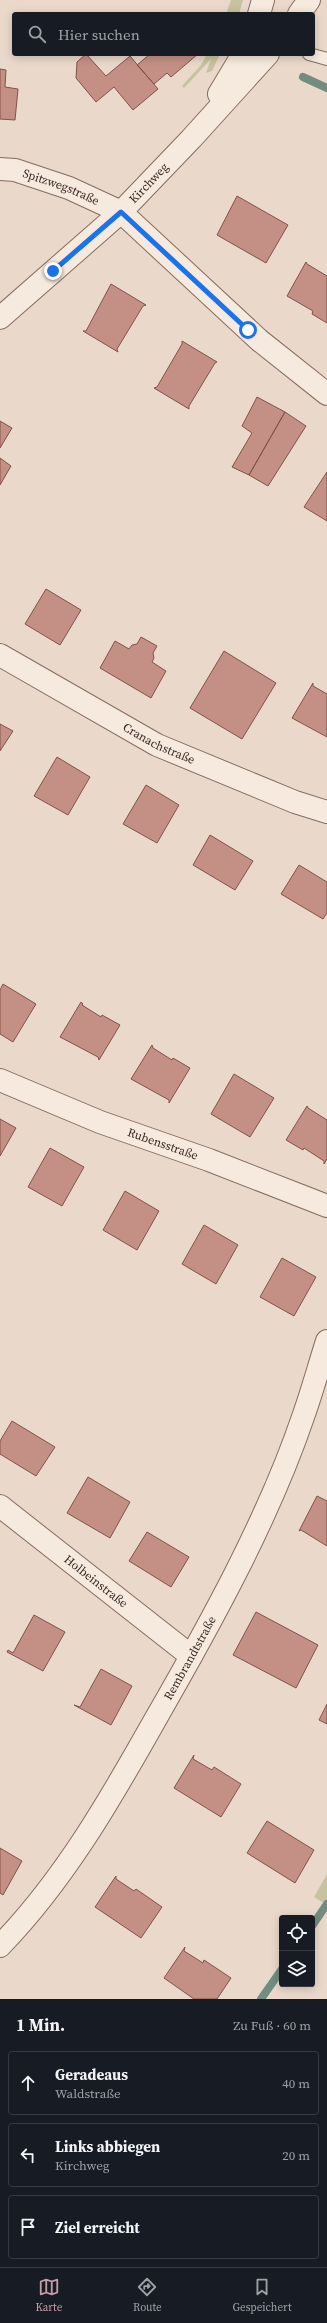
<!DOCTYPE html>
<html lang="de">
<head>
<meta charset="utf-8">
<style>
  :root { --surface:#171b24; --page:#242831; --text:#f1f3f6; --muted:#9ea1a6; --line:#363941; --accent:#c49eaa }
  body { margin:0; font-family:"Source Serif 4",serif; background:var(--page); color:var(--text) }
  .controls { position:absolute; right:12px; bottom:12px; display:grid; overflow:hidden; border-radius:4px; box-shadow:0 2px 10px #0003 }
  .controls button { width:36px; height:36px; display:grid; place-items:center; padding:0; border:0; border-bottom:1px solid var(--line); background:var(--surface); color:var(--text); font:20px sans-serif }
  .stop { position:absolute; width:12px; height:12px; margin:-9px; border:3px solid #1a73e8; border-radius:50%; background:#fff }
  .stop.end { background:#1a73e8; border-color:#fff; box-shadow:0 1px 4px #0008 }
  .list { margin:0; padding:0; list-style:none }
  h2 { display:flex; justify-content:space-between; align-items:center; height:52px; margin:0; padding:0 16px; font-size:17px }
  h2 small { font-size:13px; font-weight:400; color:var(--muted) }
  .list li { display:grid; grid-template-columns:26px 1fr auto; gap:12px; align-items:center; box-sizing:border-box; height:64px; margin:0 8px 8px; padding:0 8px; border:1px solid var(--line); border-radius:4px }
  .list b { display:block; font-size:15px; white-space:nowrap }
  .list p { margin:0; font-size:13px; white-space:nowrap; color:var(--muted) }
  .list em { font-size:13px; font-style:normal; color:var(--muted) }
  .icon { flex:none; width:22px; height:22px; fill:none; stroke:currentColor; stroke-width:2; stroke-linecap:round; stroke-linejoin:round }
  .map { position:relative; flex:none; width:327px; height:1999px; overflow:hidden }
  .search { position:absolute; background:var(--surface); box-shadow:0 2px 10px #0003; left:12px; right:12px; top:12px; height:44px; display:flex; align-items:center; gap:10px; box-sizing:border-box; padding:0 14px; border-radius:4px; color:var(--muted); font-size:15px }
  .sheet { height:268px; background:var(--surface) }
  nav { display:flex; justify-content:space-around; align-items:center; box-sizing:border-box; height:56px; border-top:1px solid var(--line); background:var(--surface); font-size:11px; color:var(--muted) }
  nav a { display:grid; justify-items:center; gap:2px }
  nav .on { color:var(--accent) }
  .map>svg:first-child { display:block }
  .green { fill:#c7c39f }
  .lines { fill:none; stroke-linecap:round; stroke-linejoin:round }
  .stream { stroke:#728d80; stroke-width:8 }
  .building { fill:#c49085; stroke:#825249 }
  .service-casing { stroke:#856c61; stroke-width:14 }
  .minor-casing { stroke:#856c61; stroke-width:24 }
  .tertiary-casing { stroke:#856c61; stroke-width:24 }
  .service { stroke:#f6e9dd; stroke-width:12 }
  .minor { stroke:#f6e9dd; stroke-width:22 }
  .tertiary { stroke:#f6e9dd; stroke-width:22 }
  .route { stroke:#1a73e8; stroke-width:5 }
  .labels { text-anchor:middle; stroke-width:4; stroke-linejoin:round; paint-order:stroke }
  .street-label { font-size:12px; fill:#382822; stroke:#f2e5da }
</style>
</head>
<body>
<div class="map">
<svg width="327" height="1999" viewBox="0 0 327 1999">
  <rect width="100%" height="100%" fill="#ead9cb"/>
  <path class="green" d="M231,0H243L239,14H226Z
    M207,54H220L212,71L206,73L211,59L184,88L182,86L201,65Z
    M327,1874V1905L314,1897Z"/>
  <g class="lines">
    <path class="stream" d="M303,77L327,88
      M312,1926L327,1904
      M261,1999L282,1969"/>
  </g>
  <path class="building" d="M86,54L106,76L130,56L158,89L133,110L114,87L96,102L76,78L77,62Z
    M150,54H198L171,77L167,73L154,84L137,65Z
    M0,69L6,70L5,87L18,89L15,120L0,119Z
    M237,196L288,225L266,263L217,235Z
    M306,262L307,264L327,276V323L312,314L313,311L287,296Z
    M111,284L146,305L143,306L117,349L118,352L83,331H86Z
    M182,341L217,362L215,363L189,406V409L154,388L157,387L182,344Z
    M257,397L285,412L249,475L232,467L252,433L242,426Z
    M285,412L306,426L268,486L249,475Z
    M0,421L12,428L0,448Z
    M0,458L11,466L0,485Z
    M327,472V521L304,507Z
    M46,589L81,610L60,645L25,624Z
    M141,637L157,646L153,653L154,658L152,662L166,671L151,698L100,668L115,641L129,649L132,645L137,644Z
    M224,651L276,683L242,739L190,708Z
    M313,683V686L327,694V737L292,718Z
    M0,724L13,731L0,751Z
    M57,757L90,777L68,815L34,796Z
    M146,785L179,805L157,843L123,824Z
    M210,835L253,861L235,890L193,865Z
    M299,865L327,882V913L323,919L281,894Z
    M3,984L36,1004L13,1042L0,1034V990Z
    M81,1002L83,1004L82,1005L101,1017L102,1015L120,1025L99,1060L98,1057L60,1037Z
    M152,1045L153,1048L172,1060L173,1058L190,1068L169,1103V1100L131,1079Z
    M234,1074L274,1098L250,1137L211,1114Z
    M307,1106L308,1108L327,1120V1159L324,1164V1161L304,1148L303,1150L286,1140Z
    M0,1119L16,1128L0,1156Z
    M50,1148L84,1167L62,1206L28,1187Z
    M125,1191L159,1211L137,1250L103,1230Z
    M204,1225L238,1245L216,1284L182,1264Z
    M282,1258L316,1277L294,1316L260,1297Z
    M12,1421L55,1447L36,1476L0,1454V1441Z
    M88,1477L130,1502L110,1538L67,1513Z
    M317,1496L327,1501V1546L301,1530L299,1531Z
    M147,1532L189,1557L171,1587L129,1561Z
    M256,1612L318,1645L296,1688L233,1655Z
    M34,1615L65,1632L43,1671L7,1652L8,1650L13,1653Z
    M101,1669L132,1686L111,1725L74,1705L80,1707Z
    M327,1704V1724L319,1720Z
    M194,1755L193,1759L212,1770L214,1767L241,1784L221,1817L174,1788Z
    M267,1821L314,1850L295,1883L247,1853Z
    M0,1848L22,1861L3,1895L0,1893Z
    M116,1876V1879L134,1891L136,1889L162,1907L141,1938L95,1907Z
    M185,1947L184,1951L203,1963L204,1960L231,1978L217,1999H194L164,1978Z"/>
  <g class="lines">
    <g class="service-casing">
      <path id="service" d="M309,54L327,59"/>
    </g>
    <g class="minor-casing">
      <g id="minor">
        <path id="s1" d="M0,169L15,170L69,188L121,212L259,340L327,394"/>
        <path id="s2" d="M0,655L157,745L295,802L327,812"/>
        <path id="s3" d="M0,1080L100,1122L209,1160L327,1206"/>
        <path id="s4" d="M0,1506L191,1656"/>
        <path id="s5" d="M0,1946C64,1880 110,1800 155,1720C209,1626 268,1520 303,1417C312,1392 319,1366 327,1341"/>
      </g>
    </g>
    <g class="tertiary-casing">
      <g id="tertiary">
        <path d="M259,14L263,0"/>
        <path d="M299,14L309,0"/>
        <path d="M219,94L243,54"/>
        <path id="s6" d="M0,318L121,212L191,139L268,54"/>
      </g>
    </g>
    <use href="#service" class="service"/>
    <use href="#minor" class="minor"/>
    <use href="#tertiary" class="tertiary"/>
  </g>
  <g class="lines">
    <path class="route" d="M53,271L121,212L248,330"/>
  </g>
  <g class="labels">
    <g class="street-label">
      <text dy="4" stroke="none"><textPath href="#s6" startOffset="201">Kirchweg</textPath></text>
      <text dy="4" stroke="none"><textPath href="#s1" startOffset="64">Spitzwegstraße</textPath></text>
      <text dy="4" stroke="none"><textPath href="#s2" startOffset="182">Cranachstraße</textPath></text>
      <text dy="4" stroke="none"><textPath href="#s3" startOffset="175">Rubensstraße</textPath></text>
      <text dy="4" stroke="none"><textPath href="#s4" startOffset="122">Holbeinstraße</textPath></text>
      <text dy="4" stroke="none"><textPath href="#s5" startOffset="346">Rembrandtstraße</textPath></text>
    </g>
  </g>
</svg>
<div class="controls">
<button><svg class="icon" aria-label="locate" viewBox="0 0 24 24"><circle cx="12" cy="12" r="6"/><path d="M12 2v4M12 18v4M2 12h4M18 12h4"/></svg></button>
<button><svg class="icon" aria-label="layers" viewBox="0 0 24 24"><path d="M12 4l9 5-9 5-9-5zM3 14l9 5 9-5"/></svg></button>
</div>
<div class="stop" style="left:248px;top:330px"></div>
<div class="stop end" style="left:53px;top:271px"></div>
<div class="search"><svg class="icon" aria-label="search" viewBox="0 0 24 24"><circle cx="10" cy="10" r="6"/><path d="M15 15l6 6"/></svg>Hier suchen</div>
</div>
<section class="sheet">
<h2>1 Min.<small>Zu Fuß · 60 m</small></h2>
<ul class="list">
<li><svg class="icon" aria-label="ahead" viewBox="0 0 24 24"><path d="M12 20V5M6 11l6-6 6 6"/></svg><div><b>Geradeaus</b><p>Waldstraße</p></div><em>40 m</em></li>
<li><svg class="icon" aria-label="left" viewBox="0 0 24 24"><path d="M17 20v-9H6M10 6l-5 5 5 5"/></svg><div><b>Links abbiegen</b><p>Kirchweg</p></div><em>20 m</em></li>
<li><svg class="icon" aria-label="arrive" viewBox="0 0 24 24"><path d="M6 21V4h12l-3 4 3 4H6"/></svg><div><b>Ziel erreicht</b></div></li>
</ul>
</section>
<nav>
<a class="on"><svg class="icon" aria-label="map" viewBox="0 0 24 24"><path d="M3 6l6-2 6 2 6-2v14l-6 2-6-2-6 2zM9 4v14M15 6v14"/></svg>Karte</a>
<a><svg class="icon" aria-label="directions" viewBox="0 0 24 24"><path d="M12 3l9 9-9 9-9-9zM9 14v-3h6M13 9l2 2-2 2"/></svg>Route</a>
<a><svg class="icon" aria-label="saved" viewBox="0 0 24 24"><path d="M7 4h10v16l-5-4-5 4z"/></svg>Gespeichert</a>
</nav>
</body>
</html>
